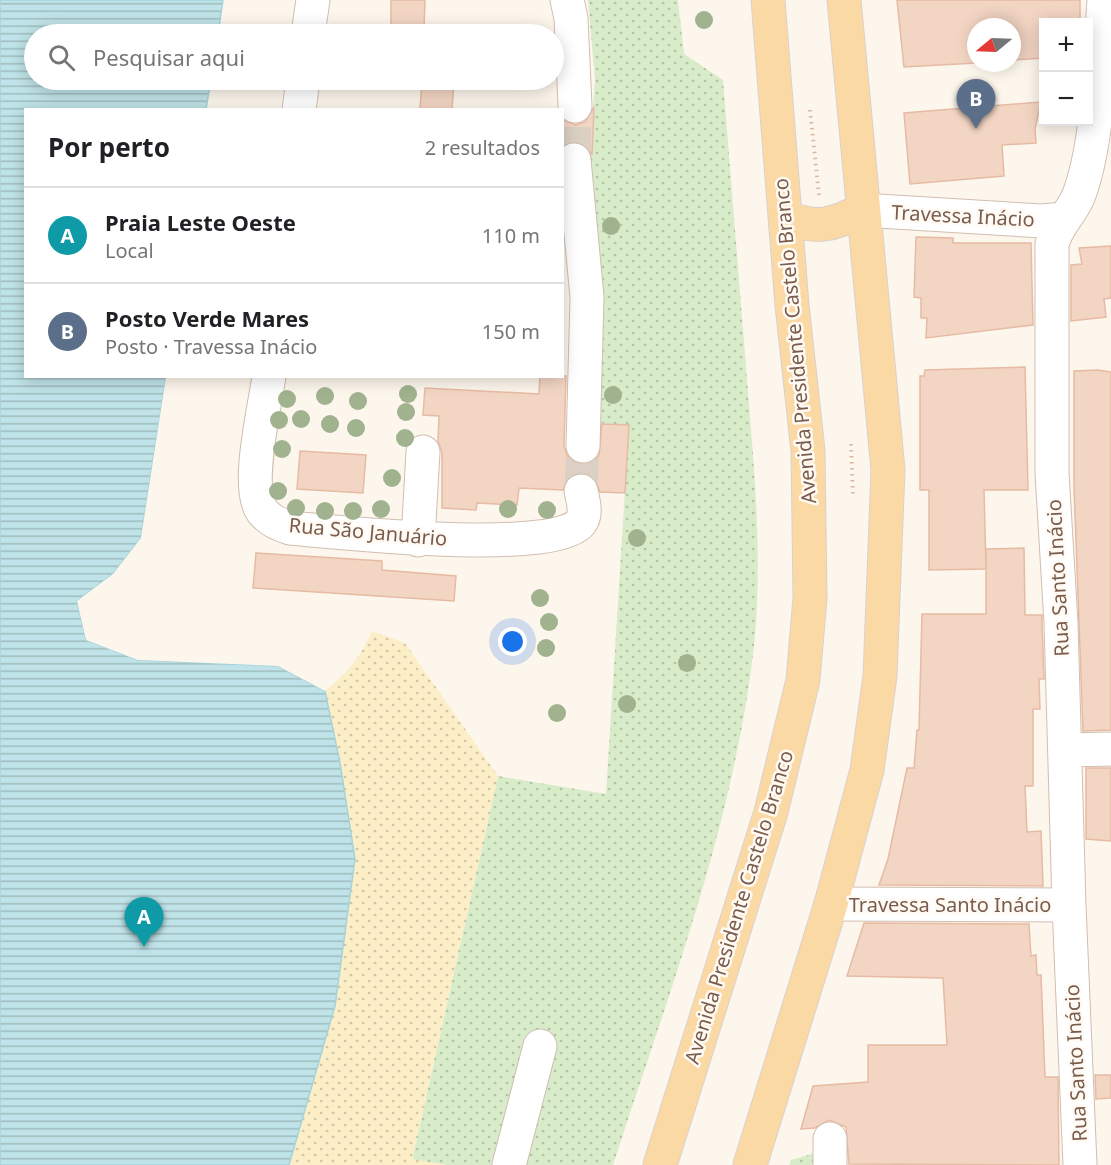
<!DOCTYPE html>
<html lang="pt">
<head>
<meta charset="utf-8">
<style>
  :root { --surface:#fff; --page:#f2f2f2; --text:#202124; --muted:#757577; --line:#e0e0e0; --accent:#e76f51 }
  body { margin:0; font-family:"Noto Sans",sans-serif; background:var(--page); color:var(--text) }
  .controls { position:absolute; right:18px; top:18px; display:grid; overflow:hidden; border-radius:0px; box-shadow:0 3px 15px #0003 }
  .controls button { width:54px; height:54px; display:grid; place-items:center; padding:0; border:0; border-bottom:2px solid var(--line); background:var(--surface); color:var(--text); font:30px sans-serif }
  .compass { position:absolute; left:967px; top:18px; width:54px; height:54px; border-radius:50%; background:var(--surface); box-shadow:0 3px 15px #0003; rotate:251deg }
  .you { position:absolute; left:513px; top:642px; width:21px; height:21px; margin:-15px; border:4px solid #fff; border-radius:50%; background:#1a73e8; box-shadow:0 0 0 9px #1a73e833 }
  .badge { display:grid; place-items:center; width:39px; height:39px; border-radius:50%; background:var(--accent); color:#fff; font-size:20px; font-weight:700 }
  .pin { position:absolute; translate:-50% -50px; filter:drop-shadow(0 2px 3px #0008) }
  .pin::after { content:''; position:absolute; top:32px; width:21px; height:18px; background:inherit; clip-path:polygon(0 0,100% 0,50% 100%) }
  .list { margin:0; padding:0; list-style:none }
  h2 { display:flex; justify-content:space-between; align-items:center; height:78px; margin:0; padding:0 24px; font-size:26px }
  h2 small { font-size:20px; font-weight:400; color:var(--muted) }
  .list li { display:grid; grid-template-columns:39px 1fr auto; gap:18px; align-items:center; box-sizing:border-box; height:96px; padding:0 24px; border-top:2px solid var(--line) }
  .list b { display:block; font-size:22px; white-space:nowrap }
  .list p { margin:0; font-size:20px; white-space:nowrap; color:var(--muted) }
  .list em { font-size:20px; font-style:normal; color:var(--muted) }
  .icon { flex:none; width:33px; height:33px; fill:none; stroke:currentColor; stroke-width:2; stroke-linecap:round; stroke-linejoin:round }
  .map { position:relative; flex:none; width:1111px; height:1165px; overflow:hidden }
  .search { position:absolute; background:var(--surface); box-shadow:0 3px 15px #0003; left:24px; top:24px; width:540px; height:66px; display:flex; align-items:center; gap:15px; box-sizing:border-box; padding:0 21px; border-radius:33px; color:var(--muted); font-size:22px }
  .panel { position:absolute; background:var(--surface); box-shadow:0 3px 15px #0003; left:24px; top:108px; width:540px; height:270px; border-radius:0px }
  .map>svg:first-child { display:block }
  .grass { fill:url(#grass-dots) }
  .sand { fill:url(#sand-dots) }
  .water { fill:url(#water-rules); stroke:#a5d3da; stroke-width:1.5 }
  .pier { fill:#fdf6ec }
  .building { fill:#f3d5c3; stroke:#e6bba3; stroke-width:1.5 }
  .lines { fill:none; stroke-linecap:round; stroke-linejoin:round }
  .minor-tunnel { stroke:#dcd0c4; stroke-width:33; stroke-dasharray:33 16; stroke-linecap:butt }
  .minor-casing { stroke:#d1beb0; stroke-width:35 }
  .major-casing { stroke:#dad1cd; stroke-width:35 }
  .path { stroke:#d9b8a5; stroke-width:4; stroke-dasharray:1.5 4.5; stroke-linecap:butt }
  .minor { stroke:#fff; stroke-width:33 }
  .major { stroke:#fbd9a5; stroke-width:33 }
  .tree { fill:#a0b28e }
  .labels { text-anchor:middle; stroke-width:5; stroke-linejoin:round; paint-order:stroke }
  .street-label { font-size:20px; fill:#7a5c4d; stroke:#fffaf3 }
</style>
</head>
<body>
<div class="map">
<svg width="1111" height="1165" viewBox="0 0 1111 1165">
  <defs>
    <pattern id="grass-dots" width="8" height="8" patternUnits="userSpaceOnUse" patternTransform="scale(1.5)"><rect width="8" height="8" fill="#d8ecc9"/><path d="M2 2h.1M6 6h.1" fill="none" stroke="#b4c2a5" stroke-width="1.8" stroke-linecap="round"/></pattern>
    <pattern id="sand-dots" width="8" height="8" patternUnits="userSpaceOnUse" patternTransform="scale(1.5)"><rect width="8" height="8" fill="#fcefc7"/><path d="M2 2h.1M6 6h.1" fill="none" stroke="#d1c5a4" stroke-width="1.8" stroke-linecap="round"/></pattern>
    <pattern id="water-rules" width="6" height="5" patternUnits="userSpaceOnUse" patternTransform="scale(1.5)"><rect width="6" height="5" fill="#bfe3e8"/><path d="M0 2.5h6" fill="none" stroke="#a0bbbe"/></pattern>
  </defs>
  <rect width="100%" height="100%" fill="#fdf6ec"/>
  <path class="grass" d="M588,0H678L684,54L723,80C731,180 739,280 747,380C754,467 763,558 754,646C734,824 668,995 613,1165H447L412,1160L498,776L606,794L629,426L598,423L589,164L595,79Z
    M815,1153L814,1165H789L791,1160Z"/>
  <path class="sand" d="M372,631L405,643L498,776L412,1159L447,1165H289L335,1006L355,859L340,763L325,691C347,673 361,657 372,631Z"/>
  <path class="water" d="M0,0H223L218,34H34V80H211L206,109L26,110V376L166,377L141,538L113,574L77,601L86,640L138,660L278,666L325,691L340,763L355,859L335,1006L289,1165H0Z"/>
  <path class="pier" d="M169,376L144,539L116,576L80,602L88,638L138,657L279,663L327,689L325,691L278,666L138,660L86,640L77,601L113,574L141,538L166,377Z"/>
  <path class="building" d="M391,0H425L424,29L391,27Z
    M897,0H1080V22H1044V58L1012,60V27H976V63L904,67Z
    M422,80H454L452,110H420Z
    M1041,102L1035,129L1036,143L1002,145L1004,176L910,184L904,113Z
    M594,107L592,155L589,149L581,143L572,141L562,145V119L575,125L585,122Z
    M916,237L953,238V243H1031L1033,325L926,338L927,318H921V298L914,297Z
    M1111,246V298L1104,299L1106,317L1071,321V265L1082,264L1079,248Z
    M1025,367L1028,490H984L986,569L929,570V490H920V376H924L925,370Z
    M1098,370L1111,372V730L1083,731L1074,486V371Z
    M540,376H566L564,446L567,455L574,462L583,465L591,463L599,456L602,424L629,425L625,493L600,492L594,478L586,473H577L568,478L563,490L519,488L517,505L477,503L476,510L442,508V453L438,441L439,416L423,415L425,388L539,394Z
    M300,451L366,455L363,493L297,489Z
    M1024,548L1025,615H1042V624L1044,679H1039L1040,709H1033V786H1025L1027,832L1041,831L1043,886L879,885L888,859L907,768H914L917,730H919L922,614H986V549Z
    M256,553L382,561V570L456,576L454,601L253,588Z
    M1086,768H1111V841L1086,839Z
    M864,923L1029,924L1031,956L1036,955L1037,975H1041L1045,1077H1058L1059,1165L849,1164L846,1127L829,1120L815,1128L801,1129L813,1086L868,1082V1045H947L943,978L847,976Z
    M1095,1075H1111V1098L1096,1099Z"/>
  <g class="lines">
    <path class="minor-tunnel" d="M574,160L575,106
      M581,491L583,446"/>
    <g class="minor-casing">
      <path id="minor" d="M567,0L571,18L575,106
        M308,34L313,0
        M299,110L303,80
        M574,160L587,297L583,446
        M862,210L1042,221L1064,219
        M269,376C265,407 245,487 262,511C270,521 279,524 290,528C335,532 557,556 581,522C587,514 583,500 581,491
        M418,540L423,452
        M1065,750L1111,749
        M831,904L1069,905
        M830,1139V1165
        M509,1165L540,1046
        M1080,1165L1069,905L1061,623L1052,473V244C1057,224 1074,211 1080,192C1099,138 1100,57 1104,0"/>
    </g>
    <g class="major-casing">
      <path id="major" d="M786,217C816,230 834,225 862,210
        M660,1165L771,812L803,680L810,598L808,451L792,305L768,0
        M750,1165L831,904L867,770L880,676L888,470L844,0"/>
    </g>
    <path class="path" d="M810,110L819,195
      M851,444L853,496"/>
    <use href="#minor" class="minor"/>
    <use href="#major" class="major"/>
  </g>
  <g class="tree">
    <circle cx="704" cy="20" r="9"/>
    <circle cx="611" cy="226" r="9"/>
    <circle cx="408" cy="394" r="9"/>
    <circle cx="613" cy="395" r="9"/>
    <circle cx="325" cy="396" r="9"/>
    <circle cx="287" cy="399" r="9"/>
    <circle cx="358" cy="401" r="9"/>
    <circle cx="406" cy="412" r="9"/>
    <circle cx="301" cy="419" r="9"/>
    <circle cx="279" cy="420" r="9"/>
    <circle cx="330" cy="424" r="9"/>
    <circle cx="356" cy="428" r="9"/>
    <circle cx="405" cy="438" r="9"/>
    <circle cx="282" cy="449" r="9"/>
    <circle cx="392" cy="478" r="9"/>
    <circle cx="278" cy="491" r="9"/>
    <circle cx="296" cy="508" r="9"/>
    <circle cx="381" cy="509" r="9"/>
    <circle cx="508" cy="509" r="9"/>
    <circle cx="547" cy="510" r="9"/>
    <circle cx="325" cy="511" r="9"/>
    <circle cx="353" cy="511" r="9"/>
    <circle cx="637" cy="538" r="9"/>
    <circle cx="540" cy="598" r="9"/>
    <circle cx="549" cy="622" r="9"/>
    <circle cx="546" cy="648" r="9"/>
    <circle cx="687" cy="663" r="9"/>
    <circle cx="627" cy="704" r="9"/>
    <circle cx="557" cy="713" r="9"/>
  </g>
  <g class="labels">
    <g class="street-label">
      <text transform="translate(963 216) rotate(3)" y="7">Travessa Inácio</text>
      <text transform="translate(795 341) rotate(-95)" y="7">Avenida Presidente Castelo Branco</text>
      <text transform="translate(368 532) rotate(5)" y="7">Rua São Januário</text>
      <text transform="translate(1058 578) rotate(-93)" y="7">Rua Santo Inácio</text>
      <text x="950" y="912">Travessa Santo Inácio</text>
      <text transform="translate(739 907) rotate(-73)" y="7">Avenida Presidente Castelo Branco</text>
      <text transform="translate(1076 1063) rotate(-93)" y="7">Rua Santo Inácio</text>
    </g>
  </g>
</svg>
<div class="controls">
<button>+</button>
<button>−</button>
</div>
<svg class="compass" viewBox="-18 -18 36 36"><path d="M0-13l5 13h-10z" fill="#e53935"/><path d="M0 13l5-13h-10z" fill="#757577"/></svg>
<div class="you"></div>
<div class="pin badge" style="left:144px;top:947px;background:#0f9aa8">A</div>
<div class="pin badge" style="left:976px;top:129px;background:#5c6f8a">B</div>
<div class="search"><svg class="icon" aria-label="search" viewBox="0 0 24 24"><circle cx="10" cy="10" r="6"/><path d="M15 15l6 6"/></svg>Pesquisar aqui</div>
<section class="panel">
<h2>Por perto<small>2 resultados</small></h2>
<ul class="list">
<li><span class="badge" style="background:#0f9aa8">A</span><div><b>Praia Leste Oeste</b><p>Local</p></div><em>110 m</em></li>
<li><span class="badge" style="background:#5c6f8a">B</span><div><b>Posto Verde Mares</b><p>Posto · Travessa Inácio</p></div><em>150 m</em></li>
</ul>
</section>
</div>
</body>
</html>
